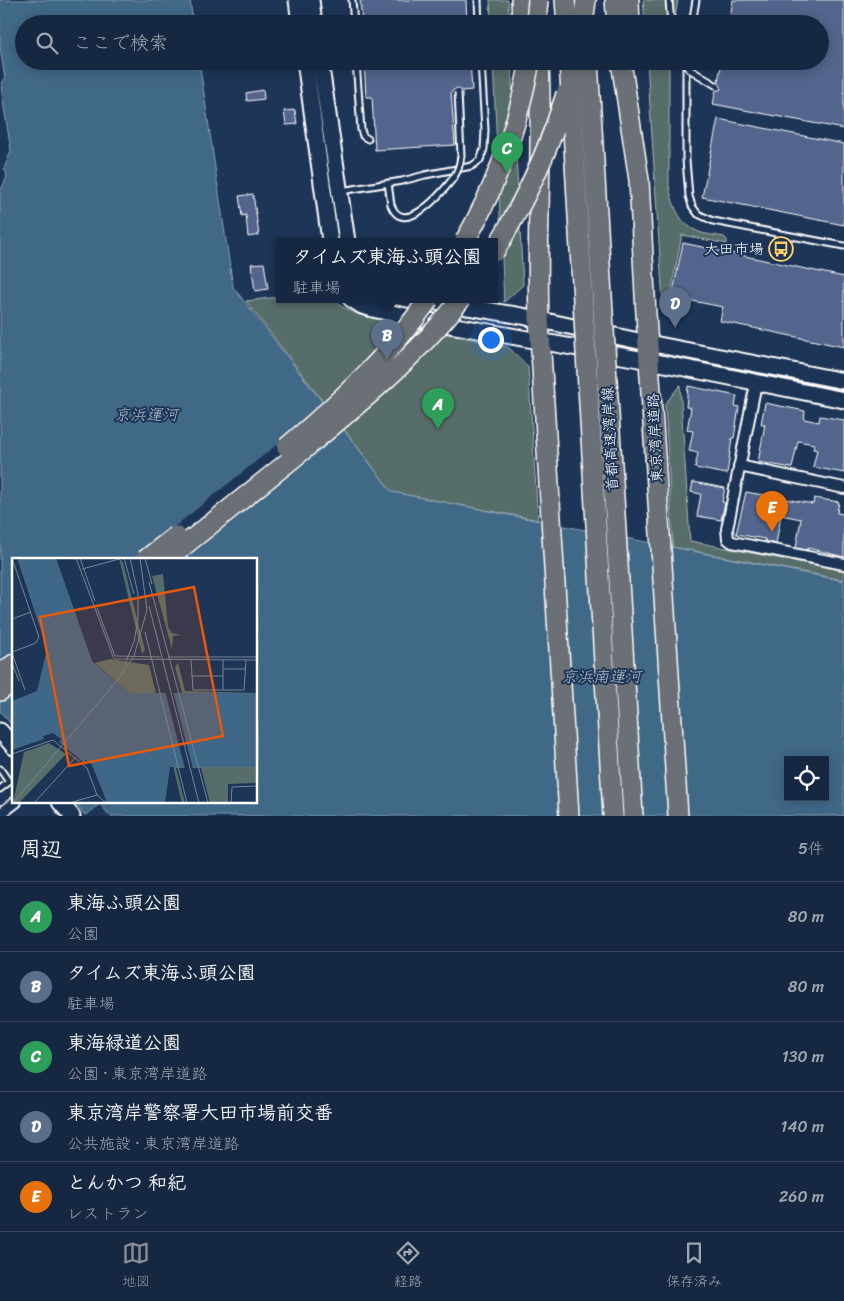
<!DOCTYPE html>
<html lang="ja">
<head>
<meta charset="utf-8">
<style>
  :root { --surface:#162841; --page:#1f3048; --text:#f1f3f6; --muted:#9ea6b1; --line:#35445a; --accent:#8c9099 }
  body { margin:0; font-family:Sriracha,"Klee One",sans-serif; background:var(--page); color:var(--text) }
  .controls { position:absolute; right:15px; bottom:15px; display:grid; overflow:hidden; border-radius:0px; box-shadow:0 2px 12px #0003 }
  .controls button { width:45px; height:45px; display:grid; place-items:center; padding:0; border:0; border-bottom:1px solid var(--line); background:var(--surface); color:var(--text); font:25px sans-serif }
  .you { position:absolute; left:490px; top:339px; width:18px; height:18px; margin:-12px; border:4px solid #fff; border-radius:50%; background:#1a73e8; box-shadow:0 0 0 8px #1a73e833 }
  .badge { display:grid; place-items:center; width:32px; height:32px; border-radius:50%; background:var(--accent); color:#fff; font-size:16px; font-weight:700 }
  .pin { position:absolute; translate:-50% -41px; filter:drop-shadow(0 1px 2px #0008) }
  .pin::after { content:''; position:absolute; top:26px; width:18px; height:15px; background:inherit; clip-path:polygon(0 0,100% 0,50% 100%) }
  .popup { position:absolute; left:276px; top:238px; width:222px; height:65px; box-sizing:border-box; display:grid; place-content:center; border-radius:0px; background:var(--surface); filter:drop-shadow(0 1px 4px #0005); font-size:16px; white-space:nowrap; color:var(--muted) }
  .popup b { font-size:19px; color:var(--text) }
  .popup::after { content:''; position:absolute; left:50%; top:100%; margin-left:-10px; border:10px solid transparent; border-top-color:var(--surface) }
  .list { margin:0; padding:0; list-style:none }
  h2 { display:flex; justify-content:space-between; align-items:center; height:65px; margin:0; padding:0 20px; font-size:21px }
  h2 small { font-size:16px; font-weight:400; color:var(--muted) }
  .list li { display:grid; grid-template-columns:32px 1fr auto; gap:15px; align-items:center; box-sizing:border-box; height:70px; padding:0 20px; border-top:1px solid var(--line) }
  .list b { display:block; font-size:19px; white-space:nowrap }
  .list p { margin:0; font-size:16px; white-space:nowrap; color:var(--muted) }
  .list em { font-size:16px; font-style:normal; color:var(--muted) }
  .icon { flex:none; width:28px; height:28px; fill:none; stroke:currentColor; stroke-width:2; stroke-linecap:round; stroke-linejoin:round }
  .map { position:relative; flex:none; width:844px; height:816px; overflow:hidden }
  .search { position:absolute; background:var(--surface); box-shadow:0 2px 12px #0003; left:15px; right:15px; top:15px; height:55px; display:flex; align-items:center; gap:12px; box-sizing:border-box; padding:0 18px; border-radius:28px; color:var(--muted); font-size:19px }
  .sheet { height:415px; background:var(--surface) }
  nav { display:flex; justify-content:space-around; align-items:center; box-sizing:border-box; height:70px; border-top:1px solid var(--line); background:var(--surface); font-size:14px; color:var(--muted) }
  nav a { display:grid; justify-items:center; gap:2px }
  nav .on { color:var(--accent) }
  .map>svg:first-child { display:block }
  .green { fill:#576d69; stroke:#abb6b4 }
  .water { fill:#3f6787; stroke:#8ca4b7; fill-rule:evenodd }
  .pier { fill:#1d3557 }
  .building { fill:#52658c; stroke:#fff }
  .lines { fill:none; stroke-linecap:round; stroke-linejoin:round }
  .lane-casing { stroke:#fff; stroke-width:9 }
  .street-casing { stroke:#fff; stroke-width:14 }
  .secondary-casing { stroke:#fff; stroke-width:19 }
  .highway-casing { stroke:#fff; stroke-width:22 }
  .lane { stroke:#1d3557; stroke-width:5 }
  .street { stroke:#1d3557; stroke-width:10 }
  .secondary { stroke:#1d3557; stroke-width:15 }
  .highway { stroke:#6b6f75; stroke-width:19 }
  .lane-bridge-casing { stroke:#fff; stroke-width:9; stroke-linecap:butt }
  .highway-bridge-casing { stroke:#fff; stroke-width:22; stroke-linecap:butt }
  .lane-bridge { stroke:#1d3557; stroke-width:5 }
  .highway-bridge { stroke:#6b6f75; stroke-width:19 }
  .labels { text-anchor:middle; stroke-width:4; stroke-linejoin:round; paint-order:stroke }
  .poi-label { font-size:15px; fill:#fff; stroke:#1d3557; text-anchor:end }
  .street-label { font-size:15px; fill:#fff; stroke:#1d3557 }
  .water-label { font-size:16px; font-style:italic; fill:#b2c2cf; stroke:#1d3557 }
  .inset-road { fill:none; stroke:#77869a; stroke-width:1 }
  .view { fill:#e8590c; fill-opacity:0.15; stroke:#e8590c; stroke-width:2.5 }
  .inset-edge { fill:none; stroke:#fff; stroke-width:2.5 }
</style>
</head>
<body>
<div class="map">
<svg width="844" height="816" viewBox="0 0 844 816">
  <rect width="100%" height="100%" fill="#1d3557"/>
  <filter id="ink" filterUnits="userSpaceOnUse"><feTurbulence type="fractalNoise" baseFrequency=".02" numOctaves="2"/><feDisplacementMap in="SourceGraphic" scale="10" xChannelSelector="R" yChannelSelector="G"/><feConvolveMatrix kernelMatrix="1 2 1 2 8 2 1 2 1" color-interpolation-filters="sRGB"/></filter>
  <g filter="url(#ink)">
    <path class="green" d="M490,0H508L509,24H491Z
      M643,0H678L674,24H645Z
      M493,61H511L523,285L504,302Z
      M647,61H669V186C673,204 678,223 697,231C705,235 716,235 724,237L727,240V244L682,235L670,297L663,303Z
      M279,297L280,299H333C341,308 352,312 363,316L508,347L528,366L538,520L392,492L246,301Z
      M680,385L690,541L844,571V580L673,547L665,404Z"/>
    <path class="water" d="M0,0H190L193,24H24V61H199L233,287L392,492L844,581V816H110L100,804L85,815L75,802H256V560H14V728L0,711V192L7,177L6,172L4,169L11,151L2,94H3L2,83L5,79L0,47ZM788,760H825V797H788Z"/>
    <path class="pier" d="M344,427L178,560H133L295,430Z"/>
    <path class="building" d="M360,0H466L467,24H362Z
      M733,0H844V129L713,104L716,90H720L721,87L718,81L722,61H820V24H729Z
      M364,61H470L472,90L462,91L457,88L451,92L455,145L375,150L372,97H366Z
      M263,90L264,99L247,101L246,93Z
      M295,110L297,124L286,125L284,111Z
      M718,119L844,144V225L702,197Z
      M253,194L259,235L248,237L246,215L242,216L239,196Z
      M683,243L844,277V347L720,321L723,307L672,297Z
      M264,263L268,289L255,291L251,264Z
      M688,386L737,396L735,406L739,407L734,438H732L727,474L695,468L698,453L689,451L693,431L687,430L691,408L686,407Z
      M765,403L805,411L804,419L819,422L820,416L844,420V473L813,467L817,450L813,449L814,444L798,441L792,468L758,462L765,424H761Z
      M693,482L725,488L722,502L725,503L721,520L697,516L701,494L691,492Z
      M746,492L813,504L814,498L839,502L837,513L844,514V557L808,548V550L796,548L801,519L781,515L776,544L765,541V539L736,534Z"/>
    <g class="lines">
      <g class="lane-casing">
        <path id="lane" d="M352,0L354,24
          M478,0L479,24
          M669,0L671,24
          M692,24L696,0
          M356,61L361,130L363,136L368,139
          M686,62V160L689,196L692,206L698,214L713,221L844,246
          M388,183L391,205
          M341,191L402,181L425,175L472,166L480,160L484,149L485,130L481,61
          M0,769L9,782L0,789"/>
      </g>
      <g class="street-casing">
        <path id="street" d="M756,383L727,529L728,539L732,542L844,564
          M739,466L844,488
          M0,814L16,802"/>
      </g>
      <g class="secondary-casing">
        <path id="secondary" d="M297,0L300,24
          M311,0L314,24
          M305,61L330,241
          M320,61L347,241
          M351,299L362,306L377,310L450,325L650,361L844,400
          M419,299L522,316L648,343L844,381
          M0,731L14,747
          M60,802L72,816"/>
      </g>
      <g class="highway-casing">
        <path id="highway" d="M521,0L522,24
          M565,0L567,24
          M615,0L617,24
          M629,0L630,24
          M583,24L586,0
          M539,61C543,147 536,233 539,319L569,816
          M621,61L639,180L646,314L678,816
          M0,674L14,664
          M0,691L14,680"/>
      </g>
      <use href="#lane" class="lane"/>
      <use href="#street" class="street"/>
      <use href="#secondary" class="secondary"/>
      <use href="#highway" class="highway"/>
      <g class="lane-bridge-casing">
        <path id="lane-bridge" d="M683,61L689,69L717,86
          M391,205C403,237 440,195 451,181C457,174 460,165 461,156L458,92"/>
      </g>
      <g class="highway-bridge-casing">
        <path id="highway-bridge" d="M536,24L538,0
          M569,61L613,816
          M588,61L633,816
          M465,241C497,185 518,125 530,61
          M494,252C525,201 549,150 566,94
          M287,447C342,400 387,358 429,299
          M145,560L176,536
          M166,560C211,524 257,487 302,451C359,404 416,357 461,299"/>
      </g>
      <use href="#lane-bridge" class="lane-bridge"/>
      <use href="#highway-bridge" class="highway-bridge"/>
    </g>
  </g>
  <defs>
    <g id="bus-ring" transform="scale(1.25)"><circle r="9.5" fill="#1d3557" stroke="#ffd166" stroke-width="1.5"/><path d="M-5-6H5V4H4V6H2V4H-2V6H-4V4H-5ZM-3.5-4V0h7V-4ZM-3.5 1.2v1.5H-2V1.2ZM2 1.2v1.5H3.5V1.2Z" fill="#ffd166"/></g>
  </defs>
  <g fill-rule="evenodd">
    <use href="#bus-ring" x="781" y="249"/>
  </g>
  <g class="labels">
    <g class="poi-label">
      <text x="764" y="254">大田市場</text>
    </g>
    <g class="street-label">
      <text transform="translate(655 438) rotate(-93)" y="5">東京湾岸道路</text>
      <text transform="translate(610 439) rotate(-93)" y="5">首都高速湾岸線</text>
    </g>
    <g class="water-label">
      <text x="146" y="420">京浜運河</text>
      <text x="601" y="682">京浜南運河</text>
    </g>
  </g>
  <g transform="translate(12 558)">
    <rect width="245" height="245" fill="#1d3557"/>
    <path d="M107,0L111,5L133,92L130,96ZM151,16L156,69L160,75L169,77L161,78L160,91L140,18ZM98,101L137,107L144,135H117L83,105ZM166,105L173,133L245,135H170L163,109ZM37,185L54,196L7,245H1L12,194ZM161,208L245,209V225L216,226V245H198L189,210H164L173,245H170Z" fill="#576d69"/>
    <path d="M5,0H44L80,103L117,135H245V209H158L153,245H89L94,242L80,207L74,202L72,205L47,184L49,181L41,175L31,178L32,181L0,192V143L25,133L35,91Z" fill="#3f6787"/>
    <path d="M153,133H161L181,211H173Z" fill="#1d3557"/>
    <path class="inset-road" d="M64,0L102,101L245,102M68,0L83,43M112,0L122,36M133,0L140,26M70,11L111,0M137,24L196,245M137,48L187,245M85,50L103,98L149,99M0,61L19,54M133,74L175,245M0,94L24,85L27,79L0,0M0,95L13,132M156,99H245M179,102L181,132H232L234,102M0,105L7,123M112,108L122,84L126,61V36L118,0M211,111H234M179,118H211M211,132V102M0,196L41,182L75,210L85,237L94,245M1,245L105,123L122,98L135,52L128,0M22,245L63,200M57,245L85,237M219,245L220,229L245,228"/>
    <path class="view" d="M182,29L211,178L57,208L28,59Z"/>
    <rect width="245" height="245" class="inset-edge"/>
  </g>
</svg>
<div class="controls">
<button><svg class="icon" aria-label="locate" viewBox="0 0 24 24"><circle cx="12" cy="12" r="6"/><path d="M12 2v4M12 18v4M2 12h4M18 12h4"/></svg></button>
</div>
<div class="you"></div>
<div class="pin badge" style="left:438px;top:429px;background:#2e9e5b">A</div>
<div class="pin badge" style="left:387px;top:360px;background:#5c6f8a">B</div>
<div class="popup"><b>タイムズ東海ふ頭公園</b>駐車場</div>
<div class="pin badge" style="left:507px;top:173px;background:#2e9e5b">C</div>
<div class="pin badge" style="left:675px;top:328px;background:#5c6f8a">D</div>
<div class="pin badge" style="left:772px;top:532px;background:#e8710a">E</div>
<div class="search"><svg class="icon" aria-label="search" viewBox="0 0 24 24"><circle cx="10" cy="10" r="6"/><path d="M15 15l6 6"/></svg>ここで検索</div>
</div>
<section class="sheet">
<h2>周辺<small>5件</small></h2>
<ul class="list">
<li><span class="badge" style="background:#2e9e5b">A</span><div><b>東海ふ頭公園</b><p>公園</p></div><em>80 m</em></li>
<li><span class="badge" style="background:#5c6f8a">B</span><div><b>タイムズ東海ふ頭公園</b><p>駐車場</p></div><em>80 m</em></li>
<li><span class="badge" style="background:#2e9e5b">C</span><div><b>東海緑道公園</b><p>公園 · 東京湾岸道路</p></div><em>130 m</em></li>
<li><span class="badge" style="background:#5c6f8a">D</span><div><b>東京湾岸警察署大田市場前交番</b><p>公共施設 · 東京湾岸道路</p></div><em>140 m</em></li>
<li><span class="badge" style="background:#e8710a">E</span><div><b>とんかつ 和紀</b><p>レストラン</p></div><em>260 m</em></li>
</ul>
</section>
<nav>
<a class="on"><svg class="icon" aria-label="map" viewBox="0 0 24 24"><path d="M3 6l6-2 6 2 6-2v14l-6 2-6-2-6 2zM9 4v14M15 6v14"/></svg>地図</a>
<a><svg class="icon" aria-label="directions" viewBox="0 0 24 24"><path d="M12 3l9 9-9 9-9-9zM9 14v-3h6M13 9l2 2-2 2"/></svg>経路</a>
<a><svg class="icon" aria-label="saved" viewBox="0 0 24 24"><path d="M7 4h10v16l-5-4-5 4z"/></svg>保存済み</a>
</nav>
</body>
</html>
